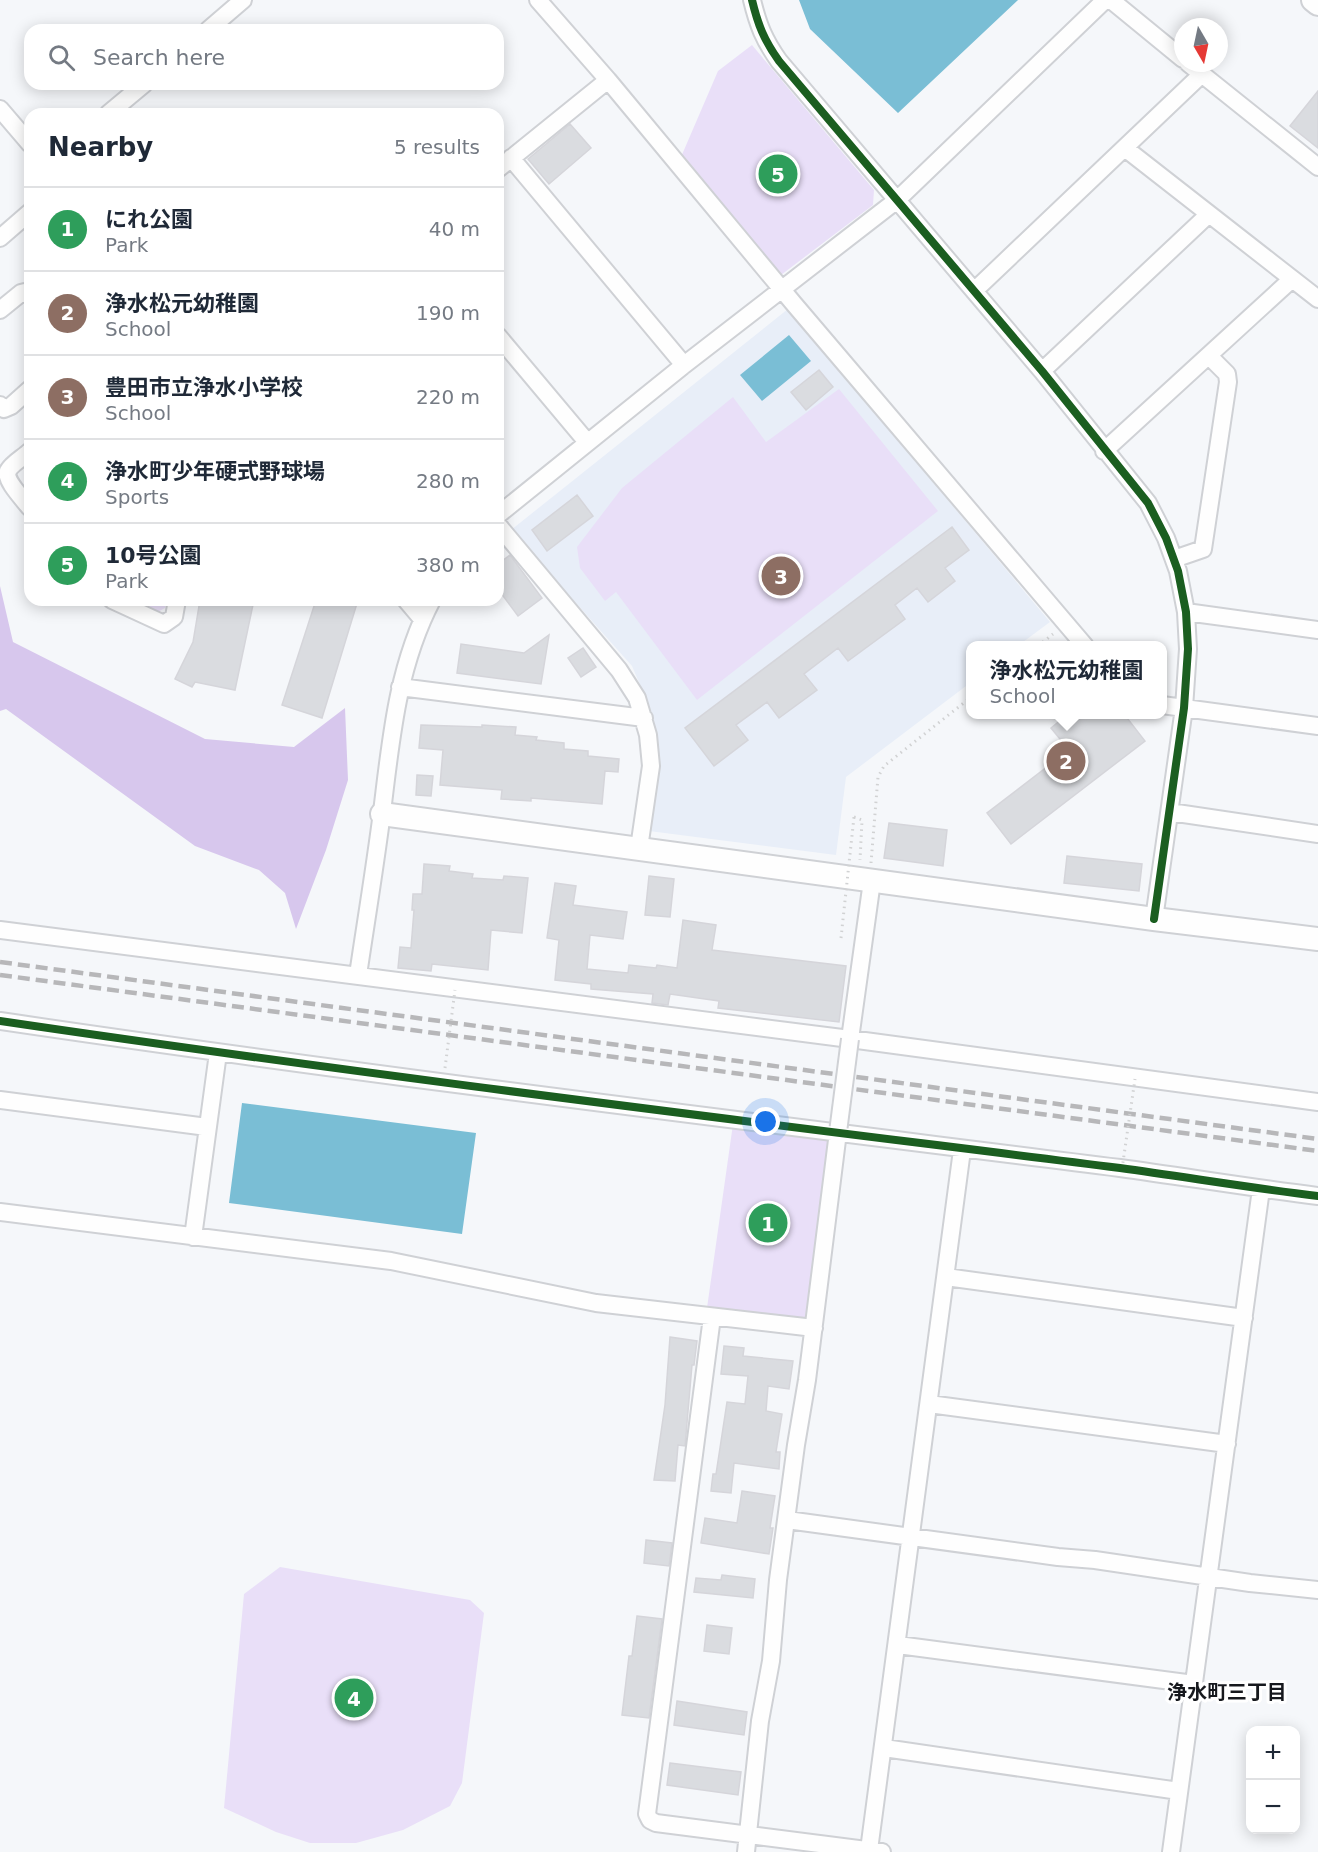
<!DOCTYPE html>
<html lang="en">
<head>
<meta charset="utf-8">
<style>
  :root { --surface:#fff; --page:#f6f6f7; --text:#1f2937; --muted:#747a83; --line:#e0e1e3; --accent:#64666a }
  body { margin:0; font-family:"DejaVu Sans","Noto Sans JP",sans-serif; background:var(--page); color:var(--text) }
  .controls { position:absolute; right:18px; bottom:18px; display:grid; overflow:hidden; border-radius:12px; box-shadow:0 3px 15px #0003 }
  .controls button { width:54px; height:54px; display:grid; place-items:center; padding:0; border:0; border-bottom:2px solid var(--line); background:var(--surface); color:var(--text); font:30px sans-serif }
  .compass { position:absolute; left:1174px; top:18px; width:54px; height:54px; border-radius:50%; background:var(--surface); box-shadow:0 3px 15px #0003; rotate:171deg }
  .you { position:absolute; left:766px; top:1122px; width:21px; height:21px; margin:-15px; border:4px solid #fff; border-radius:50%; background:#1a73e8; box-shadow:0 0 0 9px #1a73e833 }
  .badge { display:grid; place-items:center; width:39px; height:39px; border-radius:50%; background:var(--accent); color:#fff; font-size:20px; font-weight:700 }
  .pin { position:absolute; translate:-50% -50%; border:3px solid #fff; box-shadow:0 2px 6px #0006 }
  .popup { position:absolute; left:966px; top:641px; width:201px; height:78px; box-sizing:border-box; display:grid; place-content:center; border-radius:12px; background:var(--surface); filter:drop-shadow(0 2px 4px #0005); font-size:20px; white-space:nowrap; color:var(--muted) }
  .popup b { font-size:22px; color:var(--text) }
  .popup::after { content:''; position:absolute; left:50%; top:100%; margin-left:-12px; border:12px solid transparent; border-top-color:var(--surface) }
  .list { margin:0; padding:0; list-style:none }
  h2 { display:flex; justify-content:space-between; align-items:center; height:78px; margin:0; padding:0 24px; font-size:26px }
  h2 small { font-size:20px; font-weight:400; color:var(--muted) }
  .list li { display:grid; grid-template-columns:39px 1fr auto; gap:18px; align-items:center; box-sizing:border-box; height:84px; padding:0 24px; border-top:2px solid var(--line) }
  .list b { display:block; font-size:22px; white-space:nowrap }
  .list p { margin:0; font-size:20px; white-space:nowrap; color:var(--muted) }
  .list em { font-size:20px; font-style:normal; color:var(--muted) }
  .icon { flex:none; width:33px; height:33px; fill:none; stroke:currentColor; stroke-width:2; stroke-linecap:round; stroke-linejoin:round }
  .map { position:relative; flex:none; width:1318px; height:1852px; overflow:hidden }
  .search { position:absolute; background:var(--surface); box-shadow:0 3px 15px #0003; left:24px; top:24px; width:480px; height:66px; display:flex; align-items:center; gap:15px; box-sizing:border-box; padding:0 21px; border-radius:18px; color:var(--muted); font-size:22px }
  .panel { position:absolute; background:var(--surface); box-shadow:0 3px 15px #0003; left:24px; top:108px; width:480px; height:498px; border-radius:18px }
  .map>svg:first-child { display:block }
  .built { fill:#e8eef8 }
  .green { fill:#e9dff8 }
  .forest { fill:#d7c7ed }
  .water { fill:#7abed5 }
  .building { fill:#dadce0; stroke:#d5d5da; stroke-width:1.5 }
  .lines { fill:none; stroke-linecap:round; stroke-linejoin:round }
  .street-casing { stroke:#cfd1d5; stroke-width:20 }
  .secondary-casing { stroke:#cfd1d5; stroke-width:26 }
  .path { stroke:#d1d2d3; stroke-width:3; stroke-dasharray:1.5 4.5; stroke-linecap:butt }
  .street { stroke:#fefefe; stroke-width:16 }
  .secondary { stroke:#fefefe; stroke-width:22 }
  .rail { stroke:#b7b7b9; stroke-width:4.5; stroke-dasharray:12 6; stroke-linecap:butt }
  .street-bridge-casing { stroke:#cfd1d5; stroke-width:20; stroke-linecap:butt }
  .path-bridge { stroke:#d1d2d3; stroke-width:3; stroke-dasharray:1.5 4.5; stroke-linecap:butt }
  .street-bridge { stroke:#fefefe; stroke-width:16 }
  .cycleway-casing { stroke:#fff; stroke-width:11 }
  .cycleway { stroke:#1b5e20; stroke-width:8 }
  .labels { text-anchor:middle; stroke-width:6; stroke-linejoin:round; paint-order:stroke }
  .neighbourhood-label { font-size:20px; font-weight:bold; fill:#16181d; stroke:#fff }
</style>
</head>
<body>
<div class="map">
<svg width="1318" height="1852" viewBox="0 0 1318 1852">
  <rect width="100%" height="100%" fill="#f5f7fa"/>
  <path class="built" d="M788,309L1050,622L1019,645L970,646V683L846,777L836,855L649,831L657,761L652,713L632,666L511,530Z"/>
  <path class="green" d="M752,45L874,190L873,205L781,275L681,157L718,71Z
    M839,389L938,511L697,700L616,592L605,601L580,568L577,547L622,488L733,397L766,442Z
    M122,600H167L165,608L152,615Z
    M733,1124L829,1138L805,1319L707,1308Z
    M280,1567L470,1600L484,1613L462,1783L450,1806L403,1830L356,1843H310L276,1832L224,1808L244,1594Z"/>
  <path class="forest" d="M0,586L13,642L205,739L294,747L345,708L348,780L326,850L296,929L285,893L259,870L195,846L6,709L0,711Z"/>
  <path class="water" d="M799,0H1018L898,113L810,29Z
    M789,335L811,361L762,401L740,375Z
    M242,1103L476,1133L462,1234L229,1203Z"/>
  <path class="building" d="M1318,91V148L1290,126Z
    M570,124L591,148L549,184L528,159Z
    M819,370L833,387L806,410L791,392Z
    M577,495L593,516L547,551L532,530Z
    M952,527L969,550L945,568L955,581L928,602L917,588L895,605L905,619L848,661L838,648L804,674L817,690L779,718L767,702L736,725L748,740L714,766L685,728Z
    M510,555L542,598L518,616L498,589V564Z
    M200,600H254L235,690L195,682L192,687L175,679L193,642Z
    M316,600H358L322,718L282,705Z
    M549,635L541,684L457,673L461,644L524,653Z
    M583,648L596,667L581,677L568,658Z
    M1068,714H1124L1145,741L1011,844L987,813L1069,750L1051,728Z
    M421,725L482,727V725L516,727L515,735L537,737L536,740L564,743V749L588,751V756L619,759L618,772L605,771L602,804L531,798V801L501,799L502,790L440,785L443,750L419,748Z
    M417,775L433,776L431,796L416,795Z
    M889,823L947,830L943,866L884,858Z
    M1067,856L1142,864L1139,891L1064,883Z
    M424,864L450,866L449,871L473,874L472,878L503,880L504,876L528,878L522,933L491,930L488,970L432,964L431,971L398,968L400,947L411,948L414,910H412L413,894H422Z
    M649,876L674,879L670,917L645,915Z
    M555,883L576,886L573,905L627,912L623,939L590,935L587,969L628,973L629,965L656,968L657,965L677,968L683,920L716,925L712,950L846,966L839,1022L718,1008L719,1001L670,994L668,1005L652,1003L653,994L591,989V984L555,980L559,940L547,938Z
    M670,1337L697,1341L694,1365H692L685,1446L678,1445L675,1481L654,1480L665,1405Z
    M724,1346L744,1348L743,1356L793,1361L789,1389L768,1386L766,1411L782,1414L776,1452H780L779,1469L734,1463L731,1493L711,1491L713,1474H716L727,1402L745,1404L748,1376L721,1374Z
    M742,1491L775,1496L770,1528H773L769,1554L701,1543L705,1518L737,1523Z
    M646,1540L672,1543L669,1566L644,1563Z
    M722,1575L755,1579L753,1598L694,1592L696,1578L721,1580Z
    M637,1616L662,1619L649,1718L622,1715L629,1656H632Z
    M707,1625L732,1628L729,1654L704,1651Z
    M677,1701L747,1712L744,1735L674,1725Z
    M670,1763L741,1772L738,1795L667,1785Z"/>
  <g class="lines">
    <g class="street-casing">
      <path id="street" d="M538,0L608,80L794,304L1085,646
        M752,0C758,25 764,40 779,61L1042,371L1148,503L1166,538L1178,571L1186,612L1188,649L1184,708L1154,919
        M1111,0L1183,59
        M208,30L243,0
        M1188,63L1318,167
        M0,109L30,144
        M108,114L144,84
        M1126,149L1318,299
        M511,158L684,365
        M498,169L608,80
        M0,238L30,212
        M974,291L1202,74
        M0,310L21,293L25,292L30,296
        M498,336L587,442
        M1042,371L1209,214
        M0,405L4,409L11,406L30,389
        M30,451C24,457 11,464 8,471C4,480 24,500 30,508
        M1104,451L1292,279
        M498,515L684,365L897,200L1105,0
        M498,525L619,670L637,698L648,735L651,766L639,848
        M1174,559L1203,549L1228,382L1227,374L1209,356
        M112,600L164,624L174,617L177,600
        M406,600L422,619
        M1186,612L1318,630
        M400,687L644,718
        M1162,705L1318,726
        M1170,812L1318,834
        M0,930L850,1039L1318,1102
        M358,975C366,921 375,867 382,812C391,739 397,667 432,600
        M0,1021C372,1076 746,1121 1120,1168C1186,1177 1252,1188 1318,1196
        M850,1039L872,881
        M0,1100L207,1127
        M0,1212L391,1261L596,1303L814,1328
        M193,1237L218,1053
        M946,1277L1244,1318
        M712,1317L647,1814L650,1820L656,1823L882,1852
        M929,1404L1227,1444
        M787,1520L1058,1557L1095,1560L1250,1583L1318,1590
        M898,1645L1194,1684
        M884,1748L1179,1791
        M869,1850L962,1150
        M746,1852L760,1721L771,1661L778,1580L796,1445L807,1380L838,1132
        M1171,1852L1261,1189"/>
    </g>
    <g class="secondary-casing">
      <path id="secondary" d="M1313,0L1318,4
        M382,814L1154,919L1318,939"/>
    </g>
    <path class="path" d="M1038,646L1053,634
      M854,817L862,820L860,860
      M871,863L878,777L884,766L970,698"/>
    <use href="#street" class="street"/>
    <use href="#secondary" class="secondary"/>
    <path class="rail" d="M0,962L1318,1139
      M0,975L1318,1151"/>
    <g class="street-bridge-casing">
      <path id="street-bridge" d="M838,1132L850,1039"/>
    </g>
    <path class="path-bridge" d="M841,938L854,817
      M445,1068L455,990
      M1122,1169L1135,1079"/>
    <use href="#street-bridge" class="street-bridge"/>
    <g class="cycleway-casing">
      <path id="cycleway" d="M752,0C758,25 764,40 779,61L1042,371L1148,503L1166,538L1178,571L1186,612L1188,649L1184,708L1154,919
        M0,1021C372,1076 746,1121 1120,1168C1186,1177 1252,1188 1318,1196"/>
    </g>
    <use href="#cycleway" class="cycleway"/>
  </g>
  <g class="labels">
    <g class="neighbourhood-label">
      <text x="1227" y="1699">浄水町三丁目</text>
    </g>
  </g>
</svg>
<div class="controls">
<button>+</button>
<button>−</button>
</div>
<svg class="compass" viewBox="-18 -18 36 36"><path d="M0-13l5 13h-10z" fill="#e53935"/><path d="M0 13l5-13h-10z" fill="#747a83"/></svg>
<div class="you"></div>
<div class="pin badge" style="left:768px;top:1223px;background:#2e9e5b">1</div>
<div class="pin badge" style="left:1066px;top:761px;background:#8d6e63">2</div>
<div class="popup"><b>浄水松元幼稚園</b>School</div>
<div class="pin badge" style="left:781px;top:576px;background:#8d6e63">3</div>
<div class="pin badge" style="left:354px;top:1698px;background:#2e9e5b">4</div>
<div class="pin badge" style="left:778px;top:174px;background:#2e9e5b">5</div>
<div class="search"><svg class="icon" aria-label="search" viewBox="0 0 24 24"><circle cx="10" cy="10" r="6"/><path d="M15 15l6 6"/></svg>Search here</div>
<section class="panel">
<h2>Nearby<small>5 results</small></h2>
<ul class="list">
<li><span class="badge" style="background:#2e9e5b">1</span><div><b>にれ公園</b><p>Park</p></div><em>40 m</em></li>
<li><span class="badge" style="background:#8d6e63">2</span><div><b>浄水松元幼稚園</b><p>School</p></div><em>190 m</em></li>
<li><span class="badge" style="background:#8d6e63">3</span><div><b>豊田市立浄水小学校</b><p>School</p></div><em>220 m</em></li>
<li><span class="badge" style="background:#2e9e5b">4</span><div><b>浄水町少年硬式野球場</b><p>Sports</p></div><em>280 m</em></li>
<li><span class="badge" style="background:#2e9e5b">5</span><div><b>10号公園</b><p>Park</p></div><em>380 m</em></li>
</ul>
</section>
</div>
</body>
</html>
